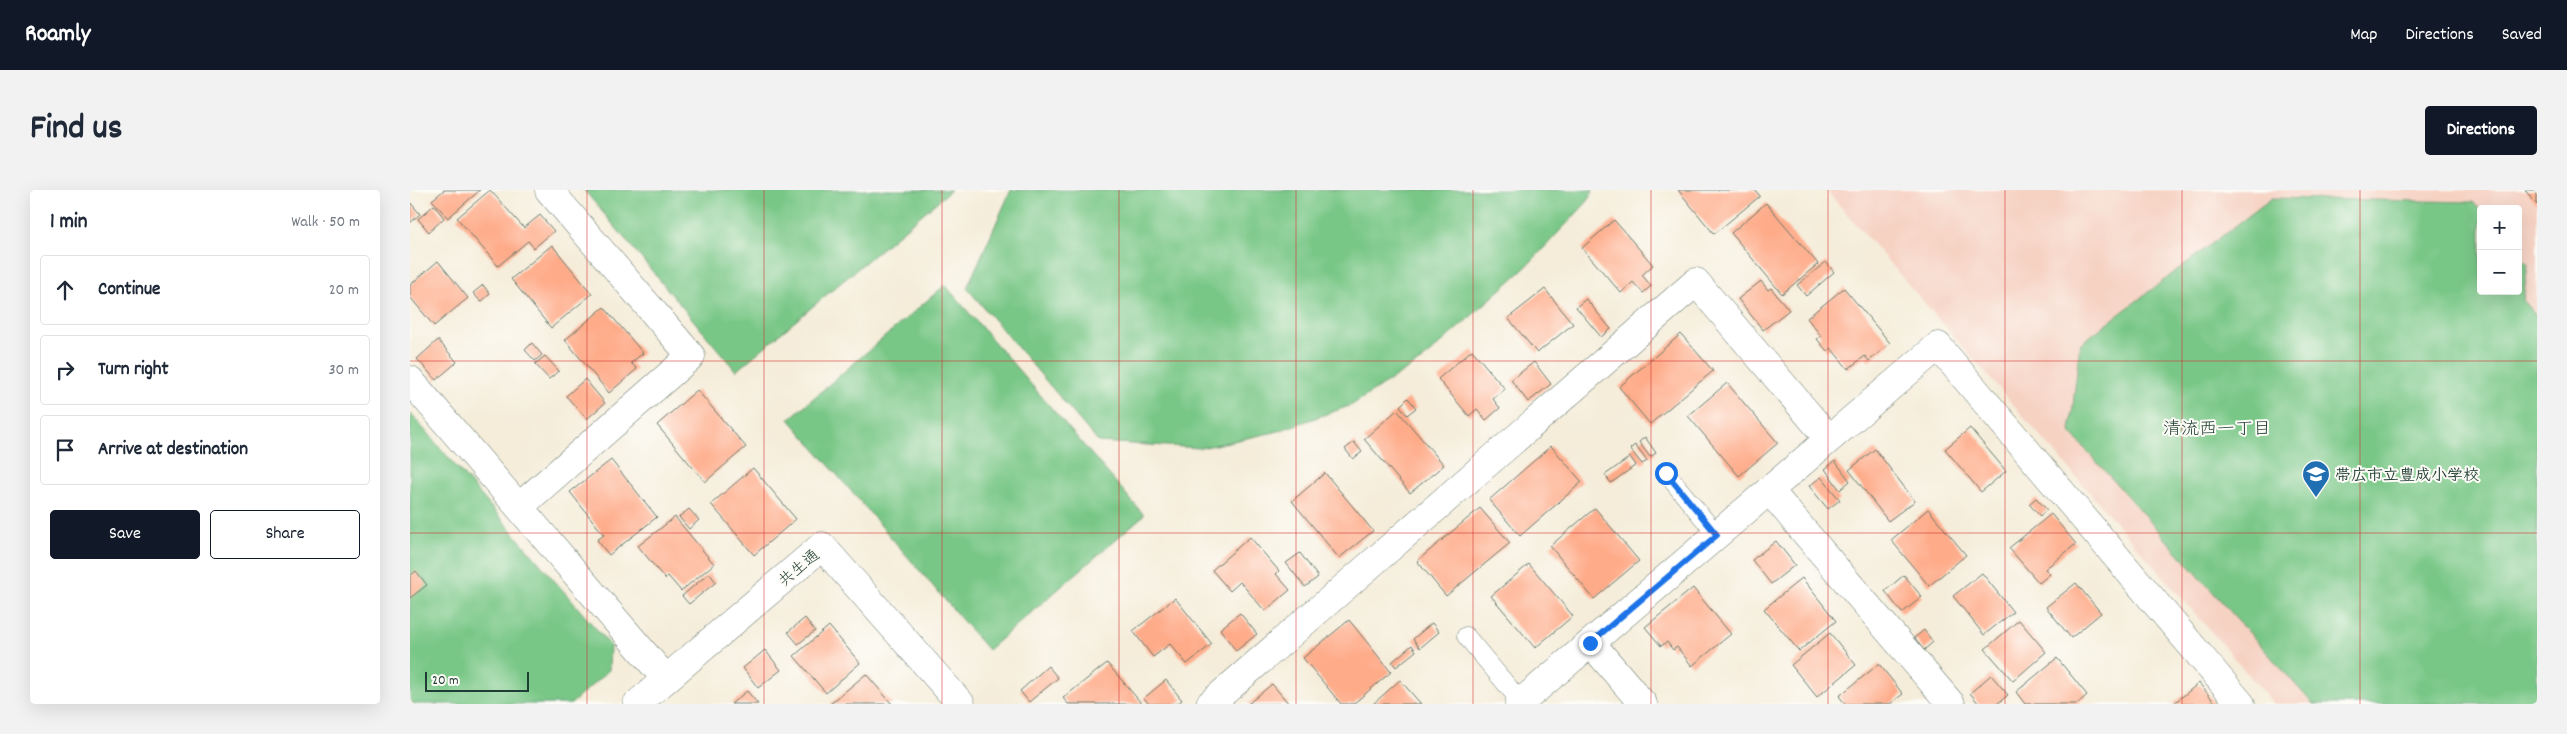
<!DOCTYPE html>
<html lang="en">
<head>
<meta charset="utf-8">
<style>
  :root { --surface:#fff; --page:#f2f2f3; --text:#1f2937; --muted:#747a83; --line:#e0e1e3; --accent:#111827 }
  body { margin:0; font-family:Dekko,"Klee One",sans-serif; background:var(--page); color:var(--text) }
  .controls { position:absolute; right:15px; top:15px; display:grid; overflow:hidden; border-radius:5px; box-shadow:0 5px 20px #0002 }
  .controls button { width:45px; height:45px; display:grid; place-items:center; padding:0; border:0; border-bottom:1px solid var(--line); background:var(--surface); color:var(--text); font:25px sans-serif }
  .scale { position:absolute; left:15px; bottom:12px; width:104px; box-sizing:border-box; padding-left:5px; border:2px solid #1f3d34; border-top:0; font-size:14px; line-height:18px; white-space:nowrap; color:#1f3d34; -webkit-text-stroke:4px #fdfcf7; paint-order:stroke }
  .stop { position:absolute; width:15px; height:15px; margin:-11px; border:4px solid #1a73e8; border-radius:50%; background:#fff }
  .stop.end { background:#1a73e8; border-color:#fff; box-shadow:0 1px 5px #0008 }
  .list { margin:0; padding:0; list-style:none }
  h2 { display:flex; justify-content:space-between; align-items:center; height:65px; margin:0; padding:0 20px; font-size:21px }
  h2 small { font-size:16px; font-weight:400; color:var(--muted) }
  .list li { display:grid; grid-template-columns:32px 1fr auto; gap:15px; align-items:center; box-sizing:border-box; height:70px; margin:0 10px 10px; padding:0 10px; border:1px solid var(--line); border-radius:5px }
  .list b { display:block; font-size:19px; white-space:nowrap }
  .list em { font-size:16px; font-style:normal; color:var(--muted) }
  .actions { display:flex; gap:10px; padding:15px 20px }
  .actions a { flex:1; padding:11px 0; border:1px solid var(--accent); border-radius:5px; text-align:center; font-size:18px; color:var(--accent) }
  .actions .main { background:var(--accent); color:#fff }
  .icon { flex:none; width:28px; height:28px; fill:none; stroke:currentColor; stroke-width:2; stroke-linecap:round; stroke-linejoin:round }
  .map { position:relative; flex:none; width:2127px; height:514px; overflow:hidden; border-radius:5px }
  header { display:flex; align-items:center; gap:30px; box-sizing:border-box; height:70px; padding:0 25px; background:var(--accent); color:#fff }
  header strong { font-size:24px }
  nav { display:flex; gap:28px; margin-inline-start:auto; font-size:18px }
  .intro { display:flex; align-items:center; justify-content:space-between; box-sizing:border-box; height:120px; padding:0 30px }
  h1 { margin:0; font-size:35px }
  .button { padding:12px 22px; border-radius:5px; background:var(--accent); color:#fff; font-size:18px; font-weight:700 }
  main { display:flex; gap:30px; padding:0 30px }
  aside { flex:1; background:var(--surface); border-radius:5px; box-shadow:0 5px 20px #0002 }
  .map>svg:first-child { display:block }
  .built { fill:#f6d2c3; fill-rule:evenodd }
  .green { fill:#79c787; stroke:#4c825e }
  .building { fill:#feab89 }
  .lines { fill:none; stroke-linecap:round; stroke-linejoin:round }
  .service-casing { stroke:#6a7b6e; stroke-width:19 }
  .minor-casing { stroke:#6a7b6e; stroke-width:29 }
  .tertiary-casing { stroke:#6a7b6e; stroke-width:29 }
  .service { stroke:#fff; stroke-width:18 }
  .minor { stroke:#fff; stroke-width:28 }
  .tertiary { stroke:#fff; stroke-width:28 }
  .route { stroke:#1a73e8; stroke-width:6 }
  .grid { fill:none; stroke:#d62828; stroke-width:1; stroke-opacity:0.55 }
  .labels { text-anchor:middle; stroke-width:4; stroke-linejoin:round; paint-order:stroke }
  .poi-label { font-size:16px; font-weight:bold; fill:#1f3d34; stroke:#fdfcf7; text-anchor:start }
  .street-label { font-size:16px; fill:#1f3d34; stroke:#fdfcf7 }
  .neighbourhood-label { font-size:18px; fill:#1f3d34; stroke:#fdfcf7 }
</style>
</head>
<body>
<header>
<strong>Roamly</strong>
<nav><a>Map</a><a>Directions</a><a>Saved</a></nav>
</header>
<div class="intro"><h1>Find us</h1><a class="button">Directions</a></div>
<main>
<aside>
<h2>1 min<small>Walk · 50 m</small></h2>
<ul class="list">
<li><svg class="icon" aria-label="ahead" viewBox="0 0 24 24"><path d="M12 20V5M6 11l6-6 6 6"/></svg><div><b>Continue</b></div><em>20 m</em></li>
<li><svg class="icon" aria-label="right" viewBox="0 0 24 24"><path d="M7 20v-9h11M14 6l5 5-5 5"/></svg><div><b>Turn right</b></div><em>30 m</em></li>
<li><svg class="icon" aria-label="arrive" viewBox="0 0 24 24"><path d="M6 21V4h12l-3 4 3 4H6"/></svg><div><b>Arrive at destination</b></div></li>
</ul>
<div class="actions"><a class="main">Save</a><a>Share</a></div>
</aside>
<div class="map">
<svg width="2127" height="514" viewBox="0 0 2127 514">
  <rect width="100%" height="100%" fill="#fdfcf7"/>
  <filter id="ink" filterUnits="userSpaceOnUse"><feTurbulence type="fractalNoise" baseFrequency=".02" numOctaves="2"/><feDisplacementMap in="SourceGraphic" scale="10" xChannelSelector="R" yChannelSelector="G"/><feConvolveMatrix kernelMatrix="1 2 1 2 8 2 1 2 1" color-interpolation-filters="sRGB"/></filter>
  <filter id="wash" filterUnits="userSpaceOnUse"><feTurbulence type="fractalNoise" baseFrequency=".0096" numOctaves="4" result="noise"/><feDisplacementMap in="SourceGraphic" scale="20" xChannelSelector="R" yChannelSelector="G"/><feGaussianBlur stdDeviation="1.12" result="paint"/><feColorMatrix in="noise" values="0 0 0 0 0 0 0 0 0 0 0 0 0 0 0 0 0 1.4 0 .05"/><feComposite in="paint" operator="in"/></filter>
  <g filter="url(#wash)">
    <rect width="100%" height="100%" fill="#f5edda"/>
    <path class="built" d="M1416,0H2127V514H1864ZM2071,19H2108V101H2071Z"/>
    <path class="green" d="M174,0H541L326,181Z
      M601,0H1183L1178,11L1115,78L1012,170L942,215L865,242L791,258L688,252L557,98Z
      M1862,8L2063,12L2071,21V101H2108V63L2118,74L2113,110L2127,126V514H1903L1660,242L1670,154Z
      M535,95L734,325L578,460L379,229Z
      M0,223L200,455L199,480L161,514H4L0,509Z"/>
    <g id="blocks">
      <path class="building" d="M34,0H70L38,28L22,10Z
        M80,0L114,38L130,25L144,41L124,58L118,51L88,76L47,28Z
        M1268,0H1345L1350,6L1304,44Z
        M2115,0H2127V15Z
        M0,12L10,24L0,33Z
        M1356,13L1408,74L1372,104L1321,43Z
        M24,15L34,28L19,42L8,29Z
        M1204,30L1243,75L1232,85L1241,96L1233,103L1223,92L1211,103L1172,58Z
        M142,55L182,104L141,138L101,89Z
        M28,71L58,108L24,136L0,107V95Z
        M1416,72L1424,82L1396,106L1387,95Z
        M1351,91L1358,100L1361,98L1379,120L1353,140L1328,109Z
        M73,95L80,104L71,112L63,103Z
        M1434,98L1480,153L1459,171L1455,166L1438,179L1421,158L1417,161L1407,149L1411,146L1397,128Z
        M1135,99L1163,134L1127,163L1098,128Z
        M1176,109L1201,139L1191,147L1166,117Z
        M194,117L233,163L221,173L227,179L199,203L155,150Z
        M1271,144L1303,181L1240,234L1209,197Z
        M28,150L47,172L26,190L7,169Z
        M122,153L132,165L125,171L115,160Z
        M1062,160L1095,199L1083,209L1090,218L1076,230L1067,219L1059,226L1028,189Z
        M135,166L149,181L139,189L125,174Z
        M1124,172L1141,194L1118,212L1101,190Z
        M175,189L195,213L177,229L156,206Z
        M1317,193L1368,253L1329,286L1278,226Z
        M287,200L336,257L295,292L247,235Z
        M998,208L1006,218L997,225L990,216Z
        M987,220L1034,275L1000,303L954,249Z
        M1560,238L1596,281L1571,302L1535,259Z
        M1235,247L1246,263L1240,267L1229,252Z
        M944,252L952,262L943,269L935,259Z
        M1225,255L1237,271L1232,274L1220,259Z
        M1141,256L1172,292L1110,346L1079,310Z
        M1465,259L1505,311L1478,331L1439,280Z
        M1220,267L1226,275L1201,293L1195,285Z
        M201,270L247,327L199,365L187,350L194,345L160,302Z
        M1425,271L1440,291L1430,300L1415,279Z
        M343,278L386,329L344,365L301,314Z
        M915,283L963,341L929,368L882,311Z
        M1411,287L1430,310L1418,319L1399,296Z
        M1626,308L1637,320L1630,326L1619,314Z
        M1070,318L1100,353L1036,406L1007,371Z
        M1185,318L1229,371L1184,409L1140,356Z
        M279,319L289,330L279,339L269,327Z
        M1518,319L1556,365L1519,396L1481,350Z
        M1641,324L1666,354L1635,379L1640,384L1629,393L1599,358Z
        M265,327L304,374L271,401L258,386L255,389L228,356Z
        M840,347L869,381L866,384L880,400L855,421L830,392L820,401L802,380Z
        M1366,351L1385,375L1361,394L1342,370Z
        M890,363L908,387L895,397L876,373Z
        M1119,374L1163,426L1125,458L1081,406Z
        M6,381L17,395L0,408V386Z
        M299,383L306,392L279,414L272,406Z
        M1572,383L1603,422L1574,445L1543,406Z
        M1494,385L1512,407L1492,423L1475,401Z
        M1392,388L1426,431L1389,461L1354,419Z
        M1666,393L1691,423L1661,448L1636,417Z
        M1283,398L1321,444L1282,476L1267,457L1263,460L1257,452L1251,456L1235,437Z
        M765,408L802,454L777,474L760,454L743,467L723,441Z
        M830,423L847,444L826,461L810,439Z
        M395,428L405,441L388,454L378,442Z
        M939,430L981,482L943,514H931L893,468Z
        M1609,430L1636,462L1603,491L1575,459Z
        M1022,433L1029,442L1010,458L1003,449Z
        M419,436L450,473L416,503L384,466Z
        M1514,440L1523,452L1514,460L1504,448Z
        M1420,443L1446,475L1407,507L1381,475Z
        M1002,455L1006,461L986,477L982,472Z
        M355,460L371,480L348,498L333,478Z
        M1647,468L1677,505L1667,514H1615L1606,502Z
        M697,473L732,514H658L653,508Z
        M1469,474L1493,504L1480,514H1435L1429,506Z
        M638,476L648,488L619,512L610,501Z
        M456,484L482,514H420Z
        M1581,485L1598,505L1587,514H1569L1560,503Z
        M756,490L772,510L767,514H739L734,508Z
        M990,490L1011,514H963Z
        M1789,493L1806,514H1763Z
        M862,494L879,514H838Z
        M337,501L348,514H321Z"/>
    </g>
  </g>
  <g filter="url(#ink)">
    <use href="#blocks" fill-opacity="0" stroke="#6a7b6e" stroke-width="1"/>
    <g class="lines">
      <g class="service-casing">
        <path id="service" d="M1256,283L1307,345
          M1056,446L1111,512"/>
      </g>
      <g class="minor-casing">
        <path id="minor" d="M0,190L256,489
          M1359,300L1541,514
          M109,317L281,166L139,0
          M1181,453L1233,514
          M800,514L1286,92L1419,249
          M1109,514L1528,156L1831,514"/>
      </g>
      <g class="tertiary-casing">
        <path id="tertiary" d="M227,514L412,356L551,514"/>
      </g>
      <use href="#service" class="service"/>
      <use href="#minor" class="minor"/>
      <use href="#tertiary" class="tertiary"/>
    </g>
  </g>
  <g class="lines" filter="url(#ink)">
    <path class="route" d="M1180,453L1307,345L1256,283"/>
  </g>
  <path class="grid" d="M177,0V514M354,0V514M532,0V514M709,0V514M886,0V514M1063,0V514M1241,0V514M1418,0V514M1595,0V514M1772,0V514M1950,0V514M0,171H2127M0,343H2127"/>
  <defs>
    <g id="school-pin" transform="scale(1.4375)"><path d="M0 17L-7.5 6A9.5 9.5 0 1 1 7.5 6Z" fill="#1f6fb2" stroke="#fdfcf7"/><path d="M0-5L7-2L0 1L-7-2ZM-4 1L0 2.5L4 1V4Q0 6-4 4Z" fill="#fff"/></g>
  </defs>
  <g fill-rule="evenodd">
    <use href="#school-pin" x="1906" y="284"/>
  </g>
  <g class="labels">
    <g class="poi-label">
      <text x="1925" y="290">帯広市立豊成小学校</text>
    </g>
    <g class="street-label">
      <text transform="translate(388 377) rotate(-40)" y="6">共生通</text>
    </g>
    <g class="neighbourhood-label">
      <text x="1807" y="244">清流西一丁目</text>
    </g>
  </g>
</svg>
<div class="controls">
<button>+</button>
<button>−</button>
</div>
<div class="scale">20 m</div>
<div class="stop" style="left:1256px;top:283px"></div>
<div class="stop end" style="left:1180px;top:453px"></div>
</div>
</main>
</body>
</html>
